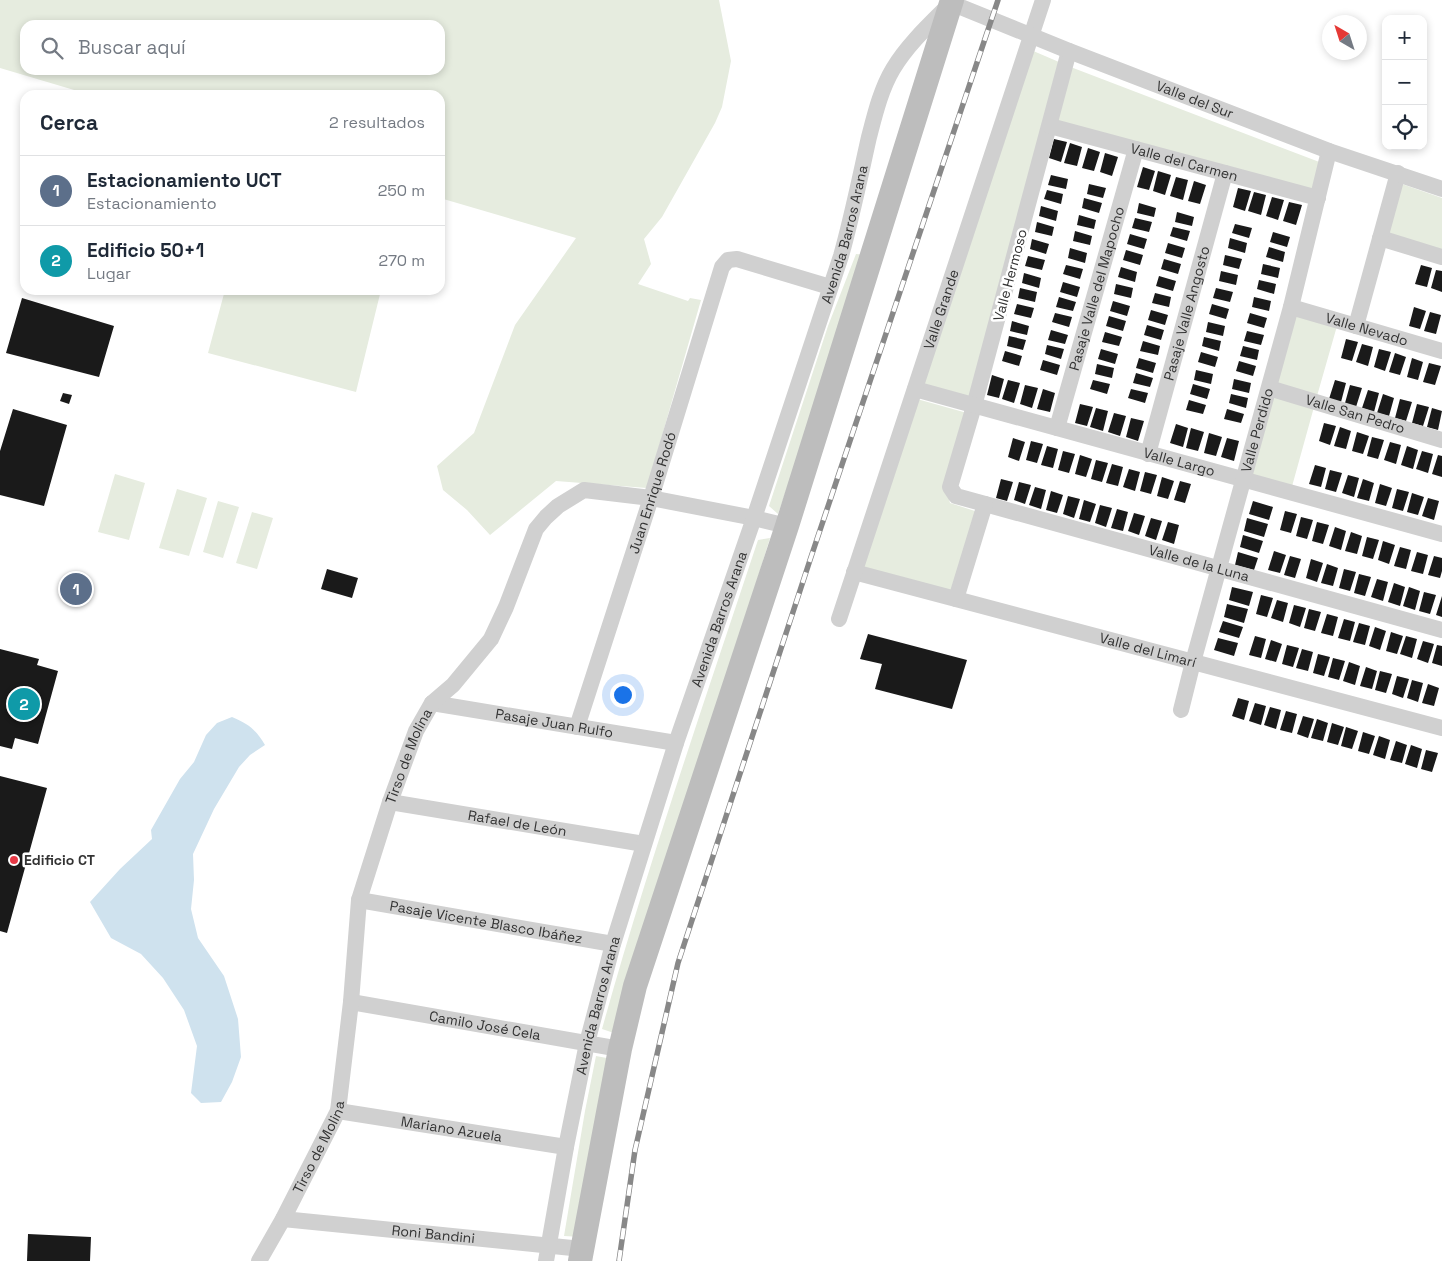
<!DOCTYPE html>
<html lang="es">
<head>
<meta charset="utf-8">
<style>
  :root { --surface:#fff; --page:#f2f2f3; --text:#1f2937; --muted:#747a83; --line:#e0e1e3; --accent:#e63946 }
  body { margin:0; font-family:"Space Grotesk",sans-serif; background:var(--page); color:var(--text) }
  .controls { position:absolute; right:15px; top:15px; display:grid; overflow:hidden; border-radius:10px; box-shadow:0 2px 8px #0003 }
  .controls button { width:45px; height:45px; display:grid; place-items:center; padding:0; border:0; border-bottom:1px solid var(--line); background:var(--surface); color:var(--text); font:25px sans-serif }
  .compass { position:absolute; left:1322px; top:15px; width:45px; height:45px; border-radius:50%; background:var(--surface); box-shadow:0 2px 8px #0003; rotate:321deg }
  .you { position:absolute; left:622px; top:694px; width:18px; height:18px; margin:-12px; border:4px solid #fff; border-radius:50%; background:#1a73e8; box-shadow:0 0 0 8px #1a73e833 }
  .badge { display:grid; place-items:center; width:32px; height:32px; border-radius:50%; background:var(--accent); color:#fff; font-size:16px; font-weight:700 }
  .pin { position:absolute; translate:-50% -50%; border:2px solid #fff; box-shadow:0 1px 5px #0006 }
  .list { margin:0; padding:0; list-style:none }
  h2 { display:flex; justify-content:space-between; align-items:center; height:65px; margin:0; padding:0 20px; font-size:21px }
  h2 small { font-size:16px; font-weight:400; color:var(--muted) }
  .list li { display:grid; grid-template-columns:32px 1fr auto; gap:15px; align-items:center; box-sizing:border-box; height:70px; padding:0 20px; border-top:1px solid var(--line) }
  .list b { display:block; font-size:19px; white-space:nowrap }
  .list p { margin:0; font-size:16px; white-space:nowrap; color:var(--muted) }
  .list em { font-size:16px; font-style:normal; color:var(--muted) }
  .icon { flex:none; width:28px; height:28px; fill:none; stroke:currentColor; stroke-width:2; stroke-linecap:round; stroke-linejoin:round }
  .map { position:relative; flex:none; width:1442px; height:1261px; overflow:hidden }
  .search { position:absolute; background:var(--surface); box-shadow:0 2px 8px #0003; left:20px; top:20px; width:425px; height:55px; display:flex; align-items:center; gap:12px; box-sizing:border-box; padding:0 18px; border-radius:15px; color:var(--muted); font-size:19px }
  .panel { position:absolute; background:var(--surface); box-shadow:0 2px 8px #0003; left:20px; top:90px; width:425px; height:205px; border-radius:15px }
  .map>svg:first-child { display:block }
  .green { fill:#e6ecdf; fill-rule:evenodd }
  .water { fill:#cfe2ee }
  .building { fill:#1a1a1a }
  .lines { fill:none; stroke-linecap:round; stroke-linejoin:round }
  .street { stroke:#d0d0d0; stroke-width:16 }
  .secondary { stroke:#bdbdbd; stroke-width:24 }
  .rail-casing { stroke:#888; stroke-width:5.5 }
  .rail { stroke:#fff; stroke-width:4; stroke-dasharray:11; stroke-linecap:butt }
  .poi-dot { fill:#e63946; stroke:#fff; stroke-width:2 }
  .labels { text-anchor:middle; stroke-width:5; stroke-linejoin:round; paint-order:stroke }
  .street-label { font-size:14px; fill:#333; stroke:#fff }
  .poi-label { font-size:14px; font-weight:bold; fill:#333; stroke:#fff; text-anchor:start }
</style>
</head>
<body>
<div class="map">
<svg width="1442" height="1261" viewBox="0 0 1442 1261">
  <rect width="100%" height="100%" fill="#fff"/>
  <path class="green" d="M0,0H719L731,61L722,107L715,123L662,217L644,239L651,264L638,284L688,301L690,298L701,300L647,488L556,481L490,535L467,510L443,490L437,466L474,433L515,325L576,238L440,198V95H91L0,68ZM25,25H440V70H25Z
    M1031,50L1059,62L970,405L919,391Z
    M1068,66L1322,163L1314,191L1053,121Z
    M1399,183L1442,198V252L1386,235Z
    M856,254L867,255L778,514L769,506L828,326Z
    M225,290H381L356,392L208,353Z
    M1294,314L1337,326L1317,396L1275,384Z
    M1272,395L1314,407L1291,490L1250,478Z
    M917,399L967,413L946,487L950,503L978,512L952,599L859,573Z
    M115,474L145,483L129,540L98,532Z
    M177,489L207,498L189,556L159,548Z
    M218,501L239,507L223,558L203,552Z
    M252,512L273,518L257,569L236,563Z
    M770,538L617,1034L602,1029C648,864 704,703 758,540Z
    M596,1056L612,1059L581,1237L564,1236L585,1111Z"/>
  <path class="water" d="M232,717C249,724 256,730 265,745L250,755L239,767L214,809L193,854L194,880L191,909L198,938L224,976L238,1019L241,1057L232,1082L221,1102L201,1103L191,1093L197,1046L184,1010L163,978L141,954L111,938L90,902L120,869L152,839L151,830L180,779L194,762L206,735L217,723Z"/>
  <path class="building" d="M1054,139L1067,142L1061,162L1049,158Z
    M1070,143L1082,147L1077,166L1064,163Z
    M1088,148L1100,152L1094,171L1082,168Z
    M1105,153L1118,157L1112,176L1100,172Z
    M1143,167L1155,171L1149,190L1137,187Z
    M1158,171L1171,175L1165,195L1153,191Z
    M1051,175L1068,179L1066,189L1048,185Z
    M1176,177L1188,180L1183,200L1170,196Z
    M1194,181L1206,185L1200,204L1188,201Z
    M1089,184L1106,188L1103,198L1087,194Z
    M1238,188L1251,191L1245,211L1233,207Z
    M1047,190L1063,194L1061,204L1044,199Z
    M1254,192L1266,195L1261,215L1248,211Z
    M1272,197L1284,200L1278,220L1266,216Z
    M1084,198L1102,203L1099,213L1082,208Z
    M1289,202L1302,205L1296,225L1283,221Z
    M1139,203L1156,208L1154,217L1137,213Z
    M1041,206L1058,211L1056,221L1039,216Z
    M1177,212L1194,217L1192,226L1175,222Z
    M1079,215L1096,220L1094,229L1077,225Z
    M1135,218L1152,222L1149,232L1132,228Z
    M1037,222L1054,227L1052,236L1035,232Z
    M1235,224L1252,228L1249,238L1232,233Z
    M1173,227L1190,231L1187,241L1170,236Z
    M1075,231L1092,236L1090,245L1073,241Z
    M1273,232L1290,237L1287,247L1270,242Z
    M1130,234L1147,239L1144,249L1127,244Z
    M1230,238L1247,243L1245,253L1228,248Z
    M1032,239L1049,244L1046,254L1030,249Z
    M1168,243L1185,248L1182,258L1165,253Z
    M1269,247L1285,252L1283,262L1266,257Z
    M1070,248L1087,253L1085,263L1068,258Z
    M1126,250L1143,255L1140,265L1123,260Z
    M1225,255L1242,259L1239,269L1223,265Z
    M1028,256L1045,260L1042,270L1025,266Z
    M1164,259L1181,264L1178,274L1161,269Z
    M1263,264L1280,268L1278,278L1261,274Z
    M1066,265L1083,269L1080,279L1063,274Z
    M1421,265L1432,268L1427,287L1415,284Z
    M1121,267L1137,272L1135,282L1118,277Z
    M1436,270L1442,271V292L1431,288Z
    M1221,271L1238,275L1236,285L1219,281Z
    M1024,273L1041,278L1039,288L1022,283Z
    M1159,276L1176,281L1173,291L1156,286Z
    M1259,280L1276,284L1274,294L1257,289Z
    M1063,282L1080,287L1077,297L1060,292Z
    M1116,284L1133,288L1131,298L1114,294Z
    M1020,288L1037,292L1035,302L1018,298Z
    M1216,288L1233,292L1230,302L1213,298Z
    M1155,293L1171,297L1169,307L1152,303Z
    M1059,297L1076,302L1073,311L1056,307Z
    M1254,297L1271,301L1269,311L1252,307Z
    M22,298L114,326L99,377L6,353Z
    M1113,301L1130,306L1127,316L1110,311Z
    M1017,304L1034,308L1031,318L1014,314Z
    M1212,304L1229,309L1226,319L1209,314Z
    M1414,307L1426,311L1420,329L1409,326Z
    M1151,310L1168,315L1165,325L1148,320Z
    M1430,312L1441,315L1436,334L1424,331Z
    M1055,313L1072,317L1069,327L1052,322Z
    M1250,313L1267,318L1264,328L1247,323Z
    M1109,316L1126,321L1123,331L1106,326Z
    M1012,321L1029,326L1027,335L1010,331Z
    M1208,322L1225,326L1223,336L1206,332Z
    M1147,325L1164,330L1161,340L1144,335Z
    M1051,330L1068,335L1065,344L1048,340Z
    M1247,331L1264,335L1261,345L1244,341Z
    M1105,332L1122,337L1119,346L1102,342Z
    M1009,336L1026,340L1023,350L1007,346Z
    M1204,337L1221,341L1219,351L1202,346Z
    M1346,339L1358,342L1352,361L1341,358Z
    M1143,341L1160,346L1158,355L1140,351Z
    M1362,344L1373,347L1368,366L1356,362Z
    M1047,345L1064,349L1061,359L1045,354Z
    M1243,346L1259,350L1257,360L1240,356Z
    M1101,349L1118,354L1115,364L1098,359Z
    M1379,349L1391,352L1385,371L1374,367Z
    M1005,351L1022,356L1019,366L1002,361Z
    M1201,352L1218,357L1215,367L1198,362Z
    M1395,353L1406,357L1400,375L1389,372Z
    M1139,358L1156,363L1153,373L1136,368Z
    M1412,358L1423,362L1418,380L1407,377Z
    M1043,360L1060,365L1057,375L1040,370Z
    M1239,361L1256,366L1253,376L1236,371Z
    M1429,363L1441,366L1435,385L1423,382Z
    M1097,364L1114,368L1112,378L1095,374Z
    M1196,370L1213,374L1211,384L1194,380Z
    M1136,373L1153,378L1150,387L1133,383Z
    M992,375L1004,379L999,398L987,395Z
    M1234,379L1251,383L1249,393L1232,389Z
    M1008,380L1020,383L1014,403L1002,399Z
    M1093,380L1110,384L1107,394L1090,389Z
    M1335,380L1346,383L1341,402L1329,399Z
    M1193,384L1210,389L1207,399L1190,394Z
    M1025,385L1038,388L1032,408L1020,404Z
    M1350,385L1362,388L1356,407L1345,403Z
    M1043,389L1055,393L1050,412L1037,409Z
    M1131,389L1148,393L1145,403L1128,398Z
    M1368,390L1379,393L1374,412L1362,408Z
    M63,393L72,395L69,404L60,401Z
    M1231,394L1248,398L1246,408L1229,403Z
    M1383,394L1394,398L1389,416L1377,413Z
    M1400,399L1412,402L1406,421L1395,418Z
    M1189,400L1206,405L1203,414L1186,410Z
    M1080,404L1093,407L1087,426L1075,423Z
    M1417,404L1429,407L1423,426L1412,423Z
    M1096,408L1108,411L1103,431L1090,427Z
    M1432,408L1442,411L1438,430L1427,427Z
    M13,409L67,425L44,506L0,495V451Z
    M1227,409L1244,414L1241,423L1224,419Z
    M1114,413L1126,416L1120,436L1108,432Z
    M1131,418L1144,421L1138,441L1126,437Z
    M1324,423L1336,426L1330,445L1319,441Z
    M1176,424L1188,428L1183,447L1170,443Z
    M1340,427L1351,431L1346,449L1334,446Z
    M1191,428L1204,432L1198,451L1186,448Z
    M1357,432L1369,436L1363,454L1352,451Z
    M1209,433L1222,437L1216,456L1204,453Z
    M1372,437L1384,440L1378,459L1367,456Z
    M1013,438L1025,442L1019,461L1008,457Z
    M1227,438L1239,441L1234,461L1221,457Z
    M1031,441L1043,444L1037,463L1026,460Z
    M1390,442L1401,445L1396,464L1384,460Z
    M1047,446L1058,449L1053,468L1041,465Z
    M1407,446L1418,450L1413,469L1401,465Z
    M1063,451L1075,454L1069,473L1058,470Z
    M1422,451L1433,454L1428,473L1416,469Z
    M1080,455L1092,459L1086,477L1075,474Z
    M1438,455L1442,456V477L1432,474Z
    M1096,460L1108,463L1102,482L1091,479Z
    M1112,464L1123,467L1118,486L1106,483Z
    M1315,465L1326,468L1321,487L1309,484Z
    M1129,469L1140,472L1135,491L1123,487Z
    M1330,470L1342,473L1336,492L1325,489Z
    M1145,472L1157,475L1151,494L1140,491Z
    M1348,475L1359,478L1354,497L1342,493Z
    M1162,477L1174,481L1168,499L1157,496Z
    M1001,479L1013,482L1007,501L996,498Z
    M1363,479L1374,483L1369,501L1357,498Z
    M1180,481L1191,484L1185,503L1174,500Z
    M1019,482L1031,485L1025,504L1014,500Z
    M1380,484L1392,488L1386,506L1375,503Z
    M1035,487L1046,490L1041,509L1029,505Z
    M1397,489L1409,492L1403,511L1392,508Z
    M1051,491L1063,495L1057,513L1046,510Z
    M1412,493L1424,497L1418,515L1407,512Z
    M1068,496L1080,499L1074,518L1063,514Z
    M1428,498L1439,501L1434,520L1422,516Z
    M1084,500L1096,504L1090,522L1079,519Z
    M1253,501L1273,507L1269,520L1249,514Z
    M1100,505L1112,508L1106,527L1095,523Z
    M1117,509L1128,512L1123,531L1111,528Z
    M1285,511L1297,514L1291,533L1280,530Z
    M1134,513L1145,516L1139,535L1128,531Z
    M1301,517L1313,520L1307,539L1296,536Z
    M1151,518L1162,521L1156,540L1145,536Z
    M1247,518L1268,524L1264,537L1244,531Z
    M1168,522L1179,525L1174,544L1162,540Z
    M1317,522L1329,525L1323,544L1312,541Z
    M1335,527L1346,531L1341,550L1329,546Z
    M1351,532L1362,536L1357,554L1345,551Z
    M1243,535L1263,541L1259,553L1240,547Z
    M1367,537L1379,540L1373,559L1362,556Z
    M1383,541L1395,545L1389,564L1378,560Z
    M1400,547L1411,550L1406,569L1394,566Z
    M1274,551L1286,555L1280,573L1268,570Z
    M1238,552L1258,558L1254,570L1235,565Z
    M1417,552L1428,555L1423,574L1411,571Z
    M1290,556L1301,559L1295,578L1284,575Z
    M1434,556L1442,558V571L1440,578L1428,575Z
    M1311,559L1323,563L1317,582L1306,578Z
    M1327,564L1338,568L1333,586L1321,583Z
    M327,569L358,578L352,598L321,589Z
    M1344,569L1356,572L1350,591L1339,588Z
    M1359,574L1371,577L1365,596L1354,593Z
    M1377,579L1388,582L1383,601L1371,597Z
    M1394,583L1405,587L1400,606L1388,602Z
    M1232,587L1253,592L1249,606L1229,600Z
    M1409,587L1420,591L1415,610L1403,606Z
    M1424,592L1436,595L1430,614L1419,611Z
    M1261,595L1273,598L1267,617L1256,614Z
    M1442,596V617L1436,615Z
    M1277,600L1288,603L1283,622L1271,618Z
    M1227,604L1248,609L1244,623L1224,617Z
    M1294,605L1306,608L1300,627L1289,623Z
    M1309,609L1321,612L1315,631L1304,628Z
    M1327,614L1338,617L1333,636L1321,633Z
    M1344,619L1355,622L1350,641L1338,638Z
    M1223,621L1243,627L1239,638L1219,632Z
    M1359,623L1370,626L1365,645L1353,642Z
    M1375,627L1386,631L1380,650L1369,646Z
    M1391,632L1403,636L1397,654L1386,651Z
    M868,634L967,660L952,709L875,689L882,664L860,659Z
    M1255,636L1266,639L1261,658L1249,655Z
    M1406,636L1417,639L1412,658L1400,654Z
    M1218,638L1238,643L1234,656L1214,650Z
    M1271,640L1282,644L1276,662L1265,659Z
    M1423,641L1434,644L1428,663L1417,659Z
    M1287,645L1299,648L1293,667L1282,664Z
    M1437,645L1442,646V666L1432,663Z
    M0,649L39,659L37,665L58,671L38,744L15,738L12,749L0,746Z
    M1302,649L1313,652L1308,671L1296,668Z
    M1318,654L1330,657L1324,676L1313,673Z
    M1333,658L1345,661L1339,680L1328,677Z
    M1349,662L1360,666L1355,685L1343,681Z
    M1366,667L1377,671L1372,689L1360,686Z
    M1380,671L1392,674L1386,693L1375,690Z
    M1397,676L1409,679L1403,698L1392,694Z
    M1412,680L1423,683L1418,702L1407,698Z
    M1428,684L1439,688L1434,706L1422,703Z
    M1238,698L1249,701L1244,720L1232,716Z
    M1255,703L1266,706L1261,725L1249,721Z
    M1270,707L1281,710L1276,729L1264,725Z
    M1286,711L1297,714L1292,733L1280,730Z
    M1303,716L1314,719L1308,738L1297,734Z
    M1317,719L1328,723L1323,741L1311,738Z
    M1332,723L1344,727L1338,745L1327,742Z
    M1346,727L1358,731L1352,749L1341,746Z
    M1363,732L1375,736L1369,754L1358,751Z
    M1379,736L1390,740L1385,759L1373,755Z
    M1396,741L1407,745L1402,763L1390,760Z
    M1411,745L1422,749L1417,768L1405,764Z
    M1426,750L1438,753L1432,772L1421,769Z
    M0,776L47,788L7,933L0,931Z
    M28,1234L91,1237L90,1261H27Z"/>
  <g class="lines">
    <g class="street">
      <path id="s1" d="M1069,51L974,406L950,487L956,496L1442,630"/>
      <path id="s2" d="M1050,126L1318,198"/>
      <path d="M1380,238L1442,257"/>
      <path id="s3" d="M1291,307L1442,351"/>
      <path d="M1356,326L1398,173"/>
      <path id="s4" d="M1269,388L1442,440"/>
      <path id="s5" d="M915,389L1442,534"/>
      <path id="s6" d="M1057,428L1136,149"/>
      <path id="s7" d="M1148,454L1225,173"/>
      <path id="s8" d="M854,572L1442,728"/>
      <path d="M956,599L985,504"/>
      <path id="s9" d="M839,619L1043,0"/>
      <path id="s10" d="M432,703L676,743"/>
      <path id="s11" d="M1181,710L1193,662L1291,307L1329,151"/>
      <path id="s12" d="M577,727L651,498L722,267L728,260L737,259L830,287"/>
      <path id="s13" d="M390,802L644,844"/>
      <path id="s14" d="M359,900L613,944"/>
      <path id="s15" d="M351,1002L620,1049"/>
      <path id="s16" d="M338,1111L566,1147"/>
      <path id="s17" d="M283,1219L582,1249"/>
      <path id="s18" d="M259,1261L283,1219L338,1111L351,1002L359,900L390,802L416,731L432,703L453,685L491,639L506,607L536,529L546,517L558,506L584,490L651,498L754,518L787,526"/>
      <path id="s19" d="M546,1261L566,1147L587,1043L613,944L676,743L754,518L841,256C852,217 860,177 869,137C875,114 881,89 893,69C908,44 931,23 951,3L1069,51L1329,151L1442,189"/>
    </g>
    <path class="secondary" d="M580,1261L620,1049L635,986L787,526L952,0"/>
    <g class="rail-casing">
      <path id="rail" d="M619,1261L635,1150L678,963L811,557L998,0"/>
    </g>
    <use href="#rail" class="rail"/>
  </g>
  <circle class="poi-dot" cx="14" cy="860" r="5"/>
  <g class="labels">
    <g class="street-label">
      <text dy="5" stroke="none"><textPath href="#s19" startOffset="1594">Valle del Sur</textPath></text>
      <text dy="5" stroke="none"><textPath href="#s2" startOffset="139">Valle del Carmen</textPath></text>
      <text dy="5" stroke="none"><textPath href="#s19" startOffset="1071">Avenida Barros Arana</textPath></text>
      <text transform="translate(1010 275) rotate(-75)" y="5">Valle Hermoso</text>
      <text dy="5" stroke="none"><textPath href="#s6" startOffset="145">Pasaje Valle del Mapocho</textPath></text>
      <text dy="5" stroke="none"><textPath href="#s9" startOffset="326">Valle Grande</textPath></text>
      <text dy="5" stroke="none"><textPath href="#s7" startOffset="146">Pasaje Valle Angosto</textPath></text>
      <text dy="5" stroke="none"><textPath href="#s3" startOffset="79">Valle Nevado</textPath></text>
      <text dy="5" stroke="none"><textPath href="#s4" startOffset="90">Valle San Pedro</textPath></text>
      <text dy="5" stroke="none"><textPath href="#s11" startOffset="290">Valle Perdido</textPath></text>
      <text dy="5" stroke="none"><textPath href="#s5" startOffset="274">Valle Largo</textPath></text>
      <text dy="5" stroke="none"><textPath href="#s12" startOffset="246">Juan Enrique Rodó</textPath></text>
      <text dy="5" stroke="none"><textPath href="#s1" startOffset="715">Valle de la Luna</textPath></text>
      <text dy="5" stroke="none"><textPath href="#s19" startOffset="666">Avenida Barros Arana</textPath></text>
      <text dy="5" stroke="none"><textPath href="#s8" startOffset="304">Valle del Limarí</textPath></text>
      <text dy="5" stroke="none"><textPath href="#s10" startOffset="124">Pasaje Juan Rulfo</textPath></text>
      <text dy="5" stroke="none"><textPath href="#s18" startOffset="534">Tirso de Molina</textPath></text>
      <text dy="5" stroke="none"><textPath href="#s13" startOffset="129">Rafael de León</textPath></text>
      <text dy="5" stroke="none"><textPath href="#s14" startOffset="129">Pasaje Vicente Blasco Ibáñez</textPath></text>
      <text dy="5" stroke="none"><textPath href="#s19" startOffset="261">Avenida Barros Arana</textPath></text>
      <text dy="5" stroke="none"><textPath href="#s15" startOffset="136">Camilo José Cela</textPath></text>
      <text dy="5" stroke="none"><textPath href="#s16" startOffset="115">Mariano Azuela</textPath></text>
      <text dy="5" stroke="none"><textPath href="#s18" startOffset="129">Tirso de Molina</textPath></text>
      <text dy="5" stroke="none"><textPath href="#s17" startOffset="151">Roni Bandini</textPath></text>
    </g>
    <g class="poi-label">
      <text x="24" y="865">Edificio CT</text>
    </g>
  </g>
</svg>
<div class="controls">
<button>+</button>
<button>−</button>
<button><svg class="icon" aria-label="locate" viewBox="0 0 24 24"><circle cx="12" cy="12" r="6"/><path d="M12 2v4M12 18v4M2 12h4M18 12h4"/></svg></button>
</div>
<svg class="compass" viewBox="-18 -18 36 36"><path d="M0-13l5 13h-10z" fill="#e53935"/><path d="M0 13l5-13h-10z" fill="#747a83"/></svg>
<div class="you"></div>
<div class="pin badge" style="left:76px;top:589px;background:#5c6f8a">1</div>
<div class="pin badge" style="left:24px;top:704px;background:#0f9aa8">2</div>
<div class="search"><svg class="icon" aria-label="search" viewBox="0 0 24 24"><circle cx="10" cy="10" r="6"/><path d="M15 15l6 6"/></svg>Buscar aquí</div>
<section class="panel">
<h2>Cerca<small>2 resultados</small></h2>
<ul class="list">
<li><span class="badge" style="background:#5c6f8a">1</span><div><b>Estacionamiento UCT</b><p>Estacionamiento</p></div><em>250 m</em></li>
<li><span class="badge" style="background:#0f9aa8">2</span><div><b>Edificio 50+1</b><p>Lugar</p></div><em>270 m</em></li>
</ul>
</section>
</div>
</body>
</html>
